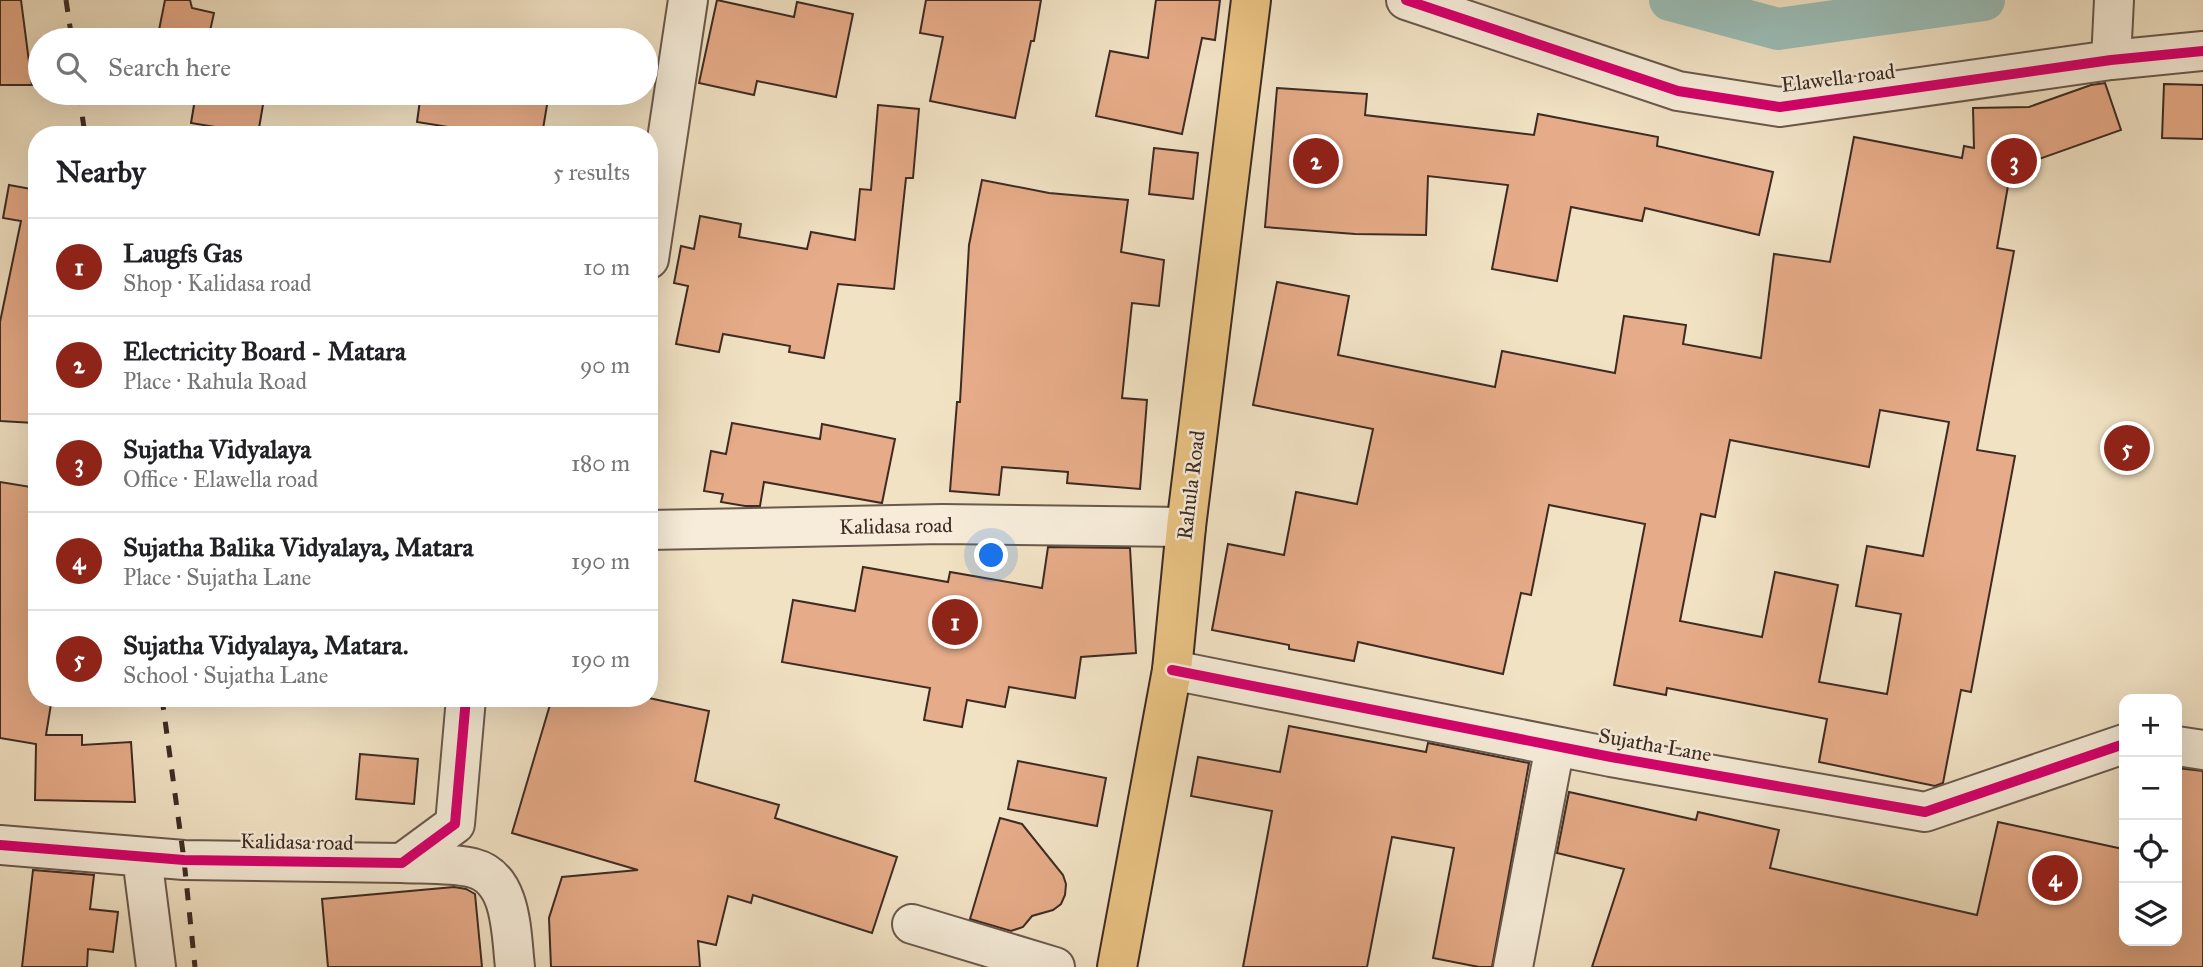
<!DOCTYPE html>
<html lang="en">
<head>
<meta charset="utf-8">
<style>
  :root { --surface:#fff; --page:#f2f2f2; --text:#202124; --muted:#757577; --line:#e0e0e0; --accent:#8f2418 }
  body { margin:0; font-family:"IM FELL Great Primer",serif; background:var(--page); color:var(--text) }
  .controls { position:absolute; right:21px; bottom:21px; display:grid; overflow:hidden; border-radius:14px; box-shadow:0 7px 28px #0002 }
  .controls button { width:63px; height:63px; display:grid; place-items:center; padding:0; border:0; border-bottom:2px solid var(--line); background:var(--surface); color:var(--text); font:35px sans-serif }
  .you { position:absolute; left:992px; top:556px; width:24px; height:24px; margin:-18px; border:5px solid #fff; border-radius:50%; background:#1a73e8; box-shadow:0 0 0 10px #1a73e833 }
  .badge { display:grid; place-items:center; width:46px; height:46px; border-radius:50%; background:var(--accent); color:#fff; font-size:23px; font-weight:700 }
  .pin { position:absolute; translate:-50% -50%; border:4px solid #fff; box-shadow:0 2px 7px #0006 }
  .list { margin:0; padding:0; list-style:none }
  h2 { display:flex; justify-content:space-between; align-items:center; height:91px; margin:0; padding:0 28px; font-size:30px }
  h2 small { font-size:23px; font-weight:400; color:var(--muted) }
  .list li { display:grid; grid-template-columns:46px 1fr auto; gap:21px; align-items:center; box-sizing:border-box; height:98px; padding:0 28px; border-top:2px solid var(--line) }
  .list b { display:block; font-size:26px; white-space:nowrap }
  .list p { margin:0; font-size:23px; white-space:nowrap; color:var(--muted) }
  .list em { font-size:23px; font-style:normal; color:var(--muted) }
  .icon { flex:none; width:38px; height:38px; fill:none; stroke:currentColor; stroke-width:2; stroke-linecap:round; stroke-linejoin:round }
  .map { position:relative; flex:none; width:2203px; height:967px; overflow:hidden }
  .search { position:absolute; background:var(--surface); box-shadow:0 7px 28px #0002; left:28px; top:28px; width:630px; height:77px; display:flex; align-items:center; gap:18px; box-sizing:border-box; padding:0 24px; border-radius:38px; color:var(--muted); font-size:26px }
  .panel { position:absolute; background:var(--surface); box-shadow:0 7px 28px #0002; left:28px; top:126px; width:630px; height:581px; border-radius:28px }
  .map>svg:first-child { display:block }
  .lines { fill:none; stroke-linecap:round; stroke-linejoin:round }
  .canal { stroke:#9bbdb6; stroke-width:42 }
  .building { fill:#e6ab88; stroke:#3d2b24; stroke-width:2; fill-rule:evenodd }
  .minor-casing { stroke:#6a594c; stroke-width:42 }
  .major-casing { stroke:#3d2b24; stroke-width:42 }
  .minor { stroke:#f6ecd9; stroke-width:38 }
  .major { stroke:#e8c182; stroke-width:38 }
  .rail { stroke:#3d2b24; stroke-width:5; stroke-dasharray:12 12; stroke-linecap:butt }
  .cycleway-casing { stroke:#f6ecd9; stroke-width:15 }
  .cycleway { stroke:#d6006c; stroke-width:10 }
  .labels { text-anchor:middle; stroke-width:5; stroke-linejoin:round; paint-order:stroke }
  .street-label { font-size:21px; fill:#3d2b24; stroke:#f6ecd9 }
</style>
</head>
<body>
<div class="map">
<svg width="2203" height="967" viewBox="0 0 2203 967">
  <rect width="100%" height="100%" fill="#f1e2c4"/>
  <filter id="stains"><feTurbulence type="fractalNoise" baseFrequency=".00286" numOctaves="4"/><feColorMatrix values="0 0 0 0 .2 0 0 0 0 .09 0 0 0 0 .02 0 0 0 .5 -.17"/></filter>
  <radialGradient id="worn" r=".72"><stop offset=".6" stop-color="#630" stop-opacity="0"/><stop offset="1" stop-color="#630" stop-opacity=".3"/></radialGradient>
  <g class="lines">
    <path class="canal" d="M1670,0L1778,29L1984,0"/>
  </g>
  <path class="building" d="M0,0H21L32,85H0Z
    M165,0H190L192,8L214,13L208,40H184L158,35Z
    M717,0L794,17L797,2L853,14L836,97L757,81L754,95L699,83Z
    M926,0H1041L1034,41H1031L1015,118L930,101L943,37L920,33Z
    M1156,0H1220L1215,40L1202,38L1182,134L1096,116L1110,51L1148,58Z
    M2105,83L2121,130L2011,169L1997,248L2014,251L1977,450L2015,456L1971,692L1961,690L1943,783L1935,786L1819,762L1827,719L1667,688L1666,695L1614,685L1645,524L1549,505L1531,595L1521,593L1503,674L1358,642L1354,661L1289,649V645L1212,630L1228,544L1284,555L1296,492L1357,504L1373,429L1253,405L1277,282L1349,296L1338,355L1495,387L1502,351L1615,373L1624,316L1686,325L1683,344L1761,358L1774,254L1830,262L1854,137L1962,158L1964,146L1974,148L1973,108L2029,107L2091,85ZM1880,410L1949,422L1923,556L1867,546L1856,606L1901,614L1887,694L1819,682L1838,585L1775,572L1762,637L1680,621L1701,514L1715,517L1730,440L1869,467Z
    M2164,84L2203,85V139L2162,138Z
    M1277,88L1367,94L1365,115L1534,135L1538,114L1658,137L1657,146L1773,172L1759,235L1645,208L1642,221L1571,207L1557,281L1492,269L1508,185L1428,176L1426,235L1355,234L1265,227Z
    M196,93H265L258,134L191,123Z
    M421,93H549L542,135H454L455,128L417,122Z
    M878,105L919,109L913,178H906L894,289L838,284L824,358L789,352L790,346L723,334L719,352L676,344L688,286L674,283L681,246L694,249L700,216L741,224L739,237L807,249L811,232L855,240L860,189L871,190Z
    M1154,148L1198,153L1193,199L1149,194Z
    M982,180L1049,193L1128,200L1121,252L1164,260L1159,306L1132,303L1122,398L1147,400L1140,489L1067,483L1068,472L1002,467L999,495L950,491L957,402H960L969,245Z
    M9,185L37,190V389L34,423L0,421V322L21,221L3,218Z
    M732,423L820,439L822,424L895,439L882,503L764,482L760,506H745L721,502L723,494L704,491L711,451L726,454Z
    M0,482L37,488V698H52L46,735H82V745L131,742L135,802L35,800L36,744L0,738Z
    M1048,547L1130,548L1136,653L1081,657L1075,698L1009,687L1005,707L967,700L962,727L924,720L930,688L782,662L793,600L855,611L863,567L948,582L950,572L1042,588Z
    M552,698H649L709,711L695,781L779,805L775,818L897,857L872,933L753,895L751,903L728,896L716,945L698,941L700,967H551L549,918L562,877L638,870L512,833Z
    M1289,726L1426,752L1428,743L1529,763L1492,967H1479L1433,958L1454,848L1392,837L1367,967H1243L1272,811L1191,796L1198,757L1280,772Z
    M360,754L418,759L414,804L356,799Z
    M1018,761L1106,778L1097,826L1008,809Z
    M2177,768L2203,771V967H1592L1624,869L1557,853L1569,792L1696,820L1698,812L1779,830L1770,868L1977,915L1998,822L2123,849L2124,844V941H2177Z
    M1000,818L1022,824L1063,875L1066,884L1065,895L1061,904L1053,910L1032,916L1023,927L1011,931L970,919Z
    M33,870L94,875L90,909L118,912L113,952L88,949L87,967H22Z
    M454,887L466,889L475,894L482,967H328L322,899Z"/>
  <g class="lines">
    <g class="minor-casing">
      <path id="minor" d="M1406,0L1678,91L1780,107L2111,60L2203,51
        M2111,60L2114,0
        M649,259L688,0
        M649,530L942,524L1186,527
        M1172,670L1611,757L1925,812L2124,744
        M2177,746L2203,750
        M0,845L184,860L402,863L455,824L466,698
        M142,857L156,967
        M402,863C421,864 455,863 473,868C513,878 511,934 515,967
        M912,924L1055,967
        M1513,967L1555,746"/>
    </g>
    <g class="major-casing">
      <path id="major" d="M1117,967L1172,670L1186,527L1251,0"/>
    </g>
    <use href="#minor" class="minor"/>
    <use href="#major" class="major"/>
    <path class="rail" d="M66,0L72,40
      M79,93L85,135
      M162,698L184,860L195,967"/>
    <g class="cycleway-casing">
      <path id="cycleway" d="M1406,0L1678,91L1780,107L2111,60L2203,51
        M1172,670L1611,757L1925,812L2124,744
        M0,845L184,860L402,863L455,824L466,698"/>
    </g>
    <use href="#cycleway" class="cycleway"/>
  </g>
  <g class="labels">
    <g class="street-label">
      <text transform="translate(1838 78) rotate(-7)" y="7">Elawella road</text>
      <text transform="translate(1191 485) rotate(-83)" y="7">Rahula Road</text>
      <text transform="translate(896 526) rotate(-1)" y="7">Kalidasa road</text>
      <text transform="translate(1655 745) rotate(10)" y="7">Sujatha Lane</text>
      <text transform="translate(297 842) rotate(1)" y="7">Kalidasa road</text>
    </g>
  </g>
  <rect width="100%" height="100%" filter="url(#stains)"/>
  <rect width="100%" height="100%" fill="url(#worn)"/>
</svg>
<div class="controls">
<button>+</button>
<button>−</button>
<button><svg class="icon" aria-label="locate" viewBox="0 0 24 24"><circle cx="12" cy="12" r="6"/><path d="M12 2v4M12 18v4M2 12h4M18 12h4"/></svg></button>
<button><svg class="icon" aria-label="layers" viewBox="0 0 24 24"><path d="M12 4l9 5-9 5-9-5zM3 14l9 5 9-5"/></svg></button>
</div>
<div class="you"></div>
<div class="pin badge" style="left:955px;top:622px">1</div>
<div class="pin badge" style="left:1316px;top:161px">2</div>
<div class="pin badge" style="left:2014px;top:161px">3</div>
<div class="pin badge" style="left:2055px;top:878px">4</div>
<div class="pin badge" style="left:2127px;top:448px">5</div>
<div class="search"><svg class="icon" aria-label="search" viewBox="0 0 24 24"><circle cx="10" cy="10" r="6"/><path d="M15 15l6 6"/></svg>Search here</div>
<section class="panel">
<h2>Nearby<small>5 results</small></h2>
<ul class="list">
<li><span class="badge">1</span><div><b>Laugfs Gas</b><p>Shop · Kalidasa road</p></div><em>10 m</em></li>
<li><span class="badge">2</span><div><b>Electricity Board - Matara</b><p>Place · Rahula Road</p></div><em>90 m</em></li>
<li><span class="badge">3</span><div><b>Sujatha Vidyalaya</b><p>Office · Elawella road</p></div><em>180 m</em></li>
<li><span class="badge">4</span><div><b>Sujatha Balika Vidyalaya, Matara</b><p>Place · Sujatha Lane</p></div><em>190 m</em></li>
<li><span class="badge">5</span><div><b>Sujatha Vidyalaya, Matara.</b><p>School · Sujatha Lane</p></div><em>190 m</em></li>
</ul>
</section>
</div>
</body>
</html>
